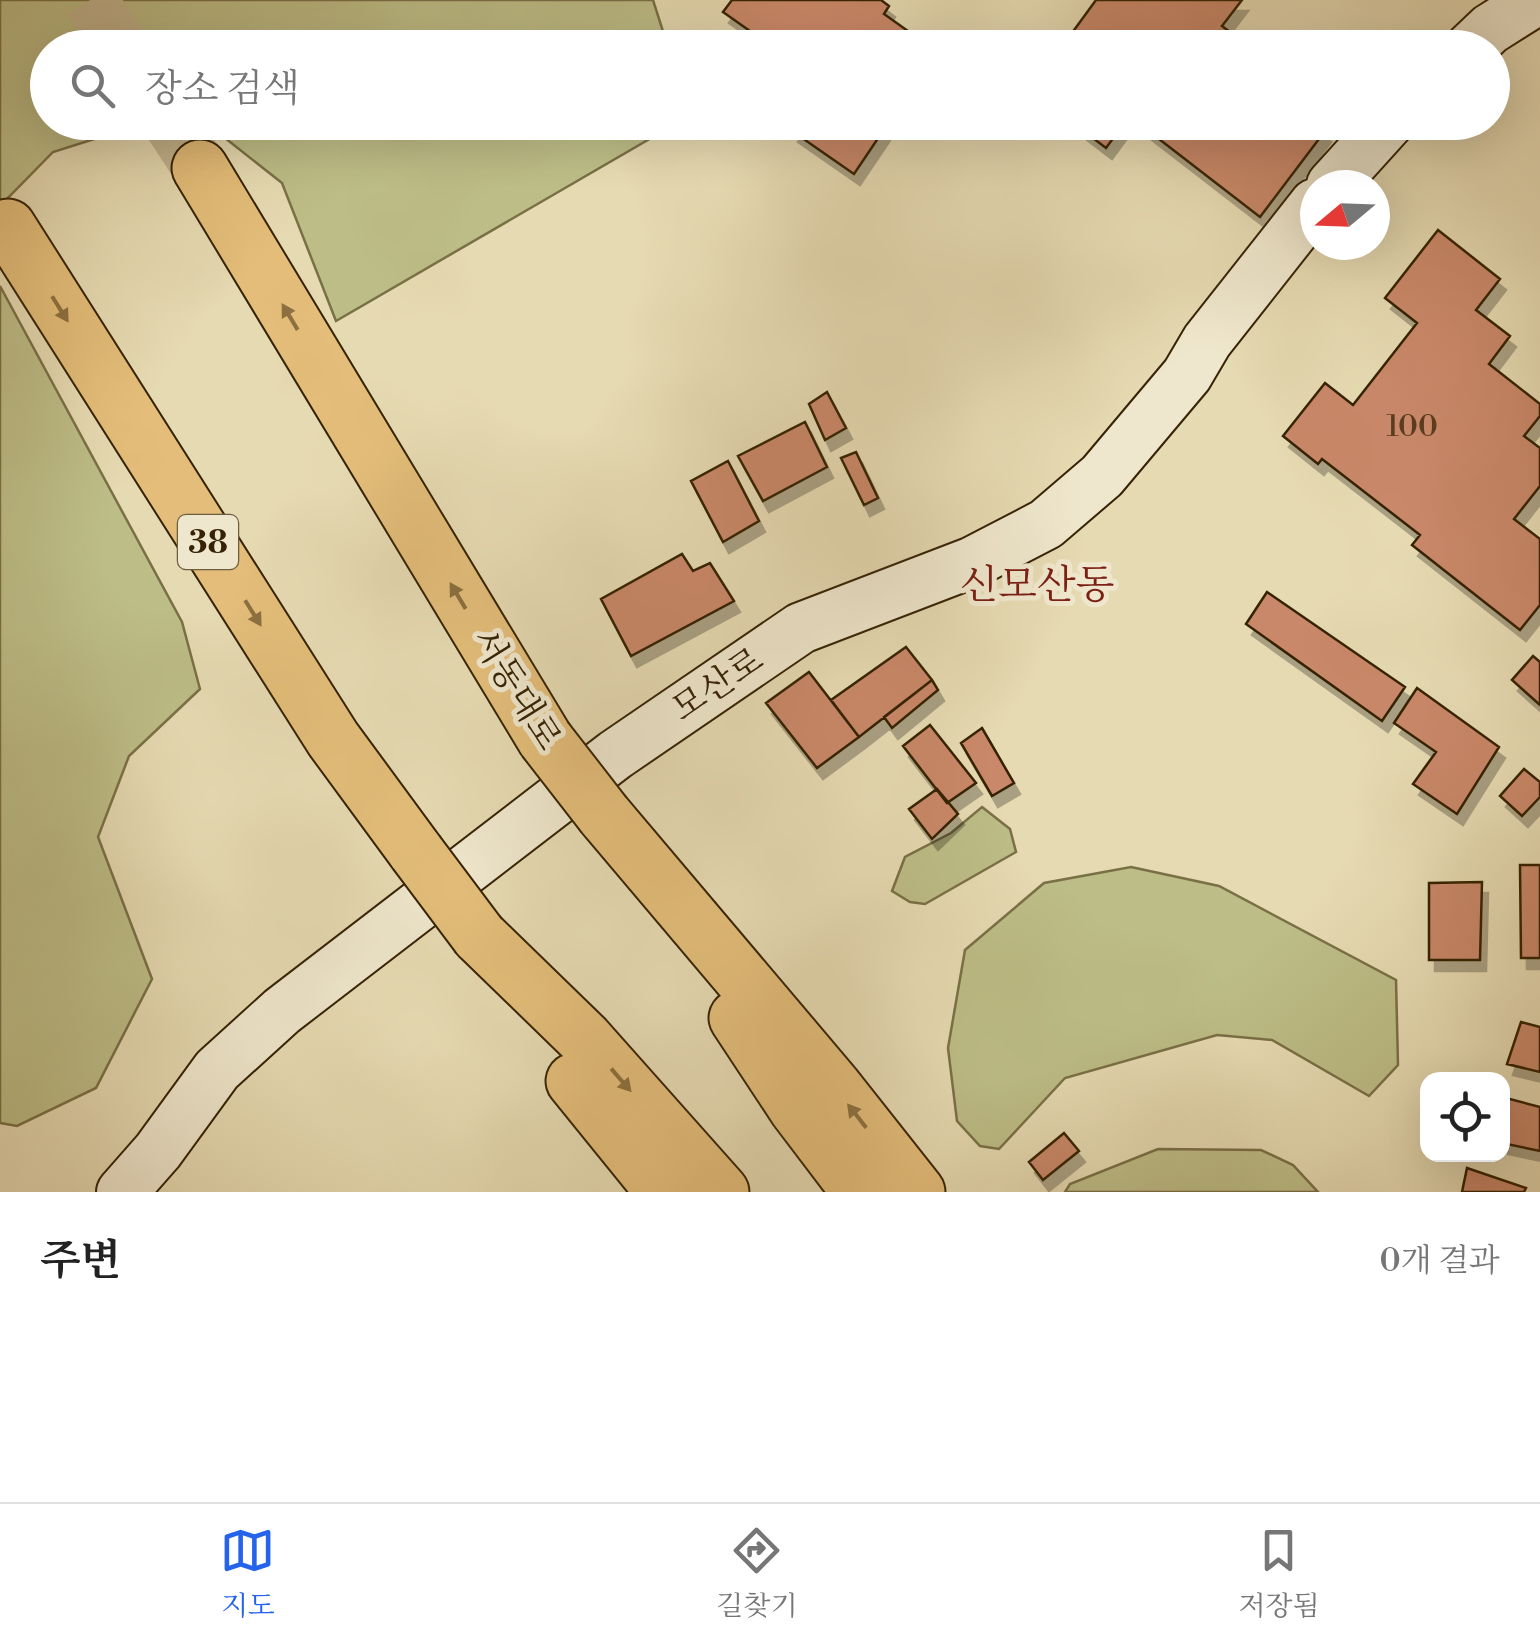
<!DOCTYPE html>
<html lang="ko">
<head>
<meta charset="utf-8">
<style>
  :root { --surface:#fff; --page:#f2f2f2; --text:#222; --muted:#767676; --line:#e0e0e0; --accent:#2563eb }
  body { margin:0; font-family:"Libre Bodoni","Noto Serif KR",serif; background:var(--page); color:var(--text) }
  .controls { position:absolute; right:30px; bottom:30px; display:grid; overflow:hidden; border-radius:20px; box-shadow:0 10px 40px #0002 }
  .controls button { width:90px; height:90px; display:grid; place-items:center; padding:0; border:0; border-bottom:2px solid var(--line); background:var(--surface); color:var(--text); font:50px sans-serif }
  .compass { position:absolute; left:1300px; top:170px; width:90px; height:90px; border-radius:50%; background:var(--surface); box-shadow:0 10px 40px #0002; rotate:251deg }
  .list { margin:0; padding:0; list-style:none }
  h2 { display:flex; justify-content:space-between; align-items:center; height:130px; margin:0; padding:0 40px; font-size:42px }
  h2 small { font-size:32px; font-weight:400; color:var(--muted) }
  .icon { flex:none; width:55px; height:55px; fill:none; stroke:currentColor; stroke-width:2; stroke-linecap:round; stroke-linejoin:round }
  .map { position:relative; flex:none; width:1540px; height:1192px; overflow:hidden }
  .search { position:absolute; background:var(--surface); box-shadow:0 10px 40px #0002; left:30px; right:30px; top:30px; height:110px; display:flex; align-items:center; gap:25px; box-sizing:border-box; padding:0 35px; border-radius:55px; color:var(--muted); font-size:38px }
  .sheet { height:310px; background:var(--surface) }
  nav { display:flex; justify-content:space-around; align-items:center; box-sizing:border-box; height:140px; border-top:2px solid var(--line); background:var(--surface); font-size:28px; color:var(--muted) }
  nav a { display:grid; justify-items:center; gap:5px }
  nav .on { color:var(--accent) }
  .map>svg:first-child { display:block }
  .green { fill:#bdbd87; stroke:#7a7046; stroke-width:2.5 }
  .building { fill:#c98869; stroke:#362305; stroke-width:2.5; filter:url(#shadow) }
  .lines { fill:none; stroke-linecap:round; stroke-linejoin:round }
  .highway-tunnel { stroke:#c3b58f; stroke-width:55; stroke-dasharray:55 28; stroke-linecap:butt }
  .secondary-casing { stroke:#362305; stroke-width:54 }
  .highway-casing { stroke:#362305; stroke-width:59 }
  .secondary { stroke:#efe7cd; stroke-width:50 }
  .highway { stroke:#e3bd79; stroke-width:55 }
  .highway-bridge-casing { stroke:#362305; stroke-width:59; stroke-linecap:butt }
  .highway-bridge { stroke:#e3bd79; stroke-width:55 }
  .oneway { fill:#8c703f }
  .labels { text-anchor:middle; stroke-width:10; stroke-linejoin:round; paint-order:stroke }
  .number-label { font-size:30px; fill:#5b3c1e }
  .shield { fill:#efe7cd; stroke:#6e5e41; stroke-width:2.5 }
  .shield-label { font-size:32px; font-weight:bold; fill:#362305 }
  .street-label { font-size:35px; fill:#362305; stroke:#efe7cd }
  .quarter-label { font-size:40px; fill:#7a1f14; stroke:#efe7cd }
</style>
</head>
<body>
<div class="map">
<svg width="1540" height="1192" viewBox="0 0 1540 1192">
  <defs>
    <filter id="shadow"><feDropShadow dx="6" dy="11" stdDeviation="0" flood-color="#0004"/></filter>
  </defs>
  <rect width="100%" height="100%" fill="#e6dab2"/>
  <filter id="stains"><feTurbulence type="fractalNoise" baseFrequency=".002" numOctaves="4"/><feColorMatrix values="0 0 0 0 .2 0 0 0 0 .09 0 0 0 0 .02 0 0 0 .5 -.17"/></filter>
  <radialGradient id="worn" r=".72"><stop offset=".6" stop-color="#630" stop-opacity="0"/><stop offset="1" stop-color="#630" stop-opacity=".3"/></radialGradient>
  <path class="green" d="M0,0H653L668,47L48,48V122L184,123L129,128L53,152L6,200L0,221Z
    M206,123H677L336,321L282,183Z
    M0,286L182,622L200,689L129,756L98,837L152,979L96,1088L17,1126L0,1123Z
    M982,807L1010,829L1016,852L925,904L910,902L892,891L905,857L951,833Z
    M1131,867L1219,886L1396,980L1398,1065L1369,1096L1272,1040L1217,1035L1065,1078L999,1149L980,1146L957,1121L948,1048L965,950L1044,883Z
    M1158,1149L1261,1150L1293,1165L1318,1192H1065L1070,1184Z"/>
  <path class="building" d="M732,0H881L889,6L884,14L915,36L909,45L913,48H774L723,12Z
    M1096,0H1242L1222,26L1251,48H1061Z
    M798,122H889L854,174L792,131Z
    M1072,122H1125L1106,148Z
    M1137,122H1313L1325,131L1260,217Z
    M1438,230L1500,279L1476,310L1510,336L1489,364L1540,404V416L1524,436L1540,448V486L1514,519L1540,539V605L1520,630L1412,545L1420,535L1322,459L1318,464L1283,436L1325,383L1353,405L1417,323L1385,298Z
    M827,392L846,428L825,440L809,404Z
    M805,422L827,467L763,501L738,456Z
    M856,452L878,498L864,505L841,458Z
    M728,461L759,521L723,542L691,481Z
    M682,554L693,571L710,563L734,601L631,656L601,599Z
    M1267,592L1405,687L1382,721L1246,624Z
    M906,647L932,680L859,737L831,700Z
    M1533,656L1540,662V705L1512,680Z
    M809,672L859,737L817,768L766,703Z
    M932,680L938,690L892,728L884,717Z
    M1417,688L1499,747L1457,814L1413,784L1436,752L1394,723Z
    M930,725L976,783L947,803L903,746Z
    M982,728L1014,783L992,796L961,743Z
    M1524,769L1540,782V797L1522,816L1500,796Z
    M937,789L958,814L932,839L909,809Z
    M1520,865H1540V958H1521Z
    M1482,882L1480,960H1429V883Z
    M1521,1022L1540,1027V1072L1507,1064Z
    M1502,1097L1540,1107V1151L1502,1143Z
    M1064,1133L1079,1151L1043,1180L1029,1162Z
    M1467,1168L1526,1188L1524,1192H1462Z"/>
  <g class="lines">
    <path class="highway-tunnel" d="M90,0L121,48
      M170,122L200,168"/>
    <g class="secondary-casing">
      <path id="secondary" d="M1470,48L1490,29L1536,0
        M1332,185L1389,122
        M122,1192L158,1151L217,1070L282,1011L615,755L801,628L973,562L1046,524L1102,476L1187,375L1207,341L1315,204"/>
    </g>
    <g class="highway-casing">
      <path id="highway" d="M200,168L545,739
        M8,227L333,739L416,852
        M604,815L834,1087L917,1192
        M479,936L585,1039L721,1192
        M737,1018L797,1109L860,1192
        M574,1081L664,1192"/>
    </g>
    <use href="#secondary" class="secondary"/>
    <use href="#highway" class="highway"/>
    <g class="highway-bridge-casing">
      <path id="highway-bridge" d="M545,739L604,815
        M416,852L479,936"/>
    </g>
    <use href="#highway-bridge" class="highway-bridge"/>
  </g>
  <defs><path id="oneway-solid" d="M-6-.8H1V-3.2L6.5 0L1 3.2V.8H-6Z" transform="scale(2.5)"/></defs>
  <g class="oneway">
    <use href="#oneway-solid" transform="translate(60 309) rotate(58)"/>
    <use href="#oneway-solid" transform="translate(290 317) rotate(-121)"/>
    <use href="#oneway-solid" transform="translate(458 596) rotate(-121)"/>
    <use href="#oneway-solid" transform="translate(253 613) rotate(58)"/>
    <use href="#oneway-solid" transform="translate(621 1080) rotate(49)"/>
    <use href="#oneway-solid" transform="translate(857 1116) rotate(-128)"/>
  </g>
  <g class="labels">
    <g class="number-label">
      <text x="1412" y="436">100</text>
    </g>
    <rect class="shield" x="178" y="515" width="60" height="54" rx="8"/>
    <g class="shield-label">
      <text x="208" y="553">38</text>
    </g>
    <g class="street-label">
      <text transform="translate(717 684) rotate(-34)" y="12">모산로</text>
      <text transform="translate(517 689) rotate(58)" y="12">서동대로</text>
    </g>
    <g class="quarter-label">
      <text x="1037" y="598">신모산동</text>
    </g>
  </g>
  <rect width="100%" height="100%" filter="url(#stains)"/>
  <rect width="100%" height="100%" fill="url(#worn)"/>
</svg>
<div class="controls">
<button><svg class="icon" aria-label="locate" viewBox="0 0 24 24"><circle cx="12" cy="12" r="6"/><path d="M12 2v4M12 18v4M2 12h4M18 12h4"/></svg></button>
</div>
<svg class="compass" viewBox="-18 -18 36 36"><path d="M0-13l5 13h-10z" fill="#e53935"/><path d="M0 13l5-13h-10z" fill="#767676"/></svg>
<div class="search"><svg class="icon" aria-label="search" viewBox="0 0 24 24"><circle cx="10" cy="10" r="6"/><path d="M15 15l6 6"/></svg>장소 검색</div>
</div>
<section class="sheet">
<h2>주변<small>0개 결과</small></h2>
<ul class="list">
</ul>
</section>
<nav>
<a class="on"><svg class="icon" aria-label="map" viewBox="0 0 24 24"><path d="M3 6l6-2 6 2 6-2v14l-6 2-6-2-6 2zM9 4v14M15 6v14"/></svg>지도</a>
<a><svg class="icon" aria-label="directions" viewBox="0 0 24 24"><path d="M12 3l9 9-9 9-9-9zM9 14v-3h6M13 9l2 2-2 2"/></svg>길찾기</a>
<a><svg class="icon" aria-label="saved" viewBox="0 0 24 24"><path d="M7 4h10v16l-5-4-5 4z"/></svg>저장됨</a>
</nav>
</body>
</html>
